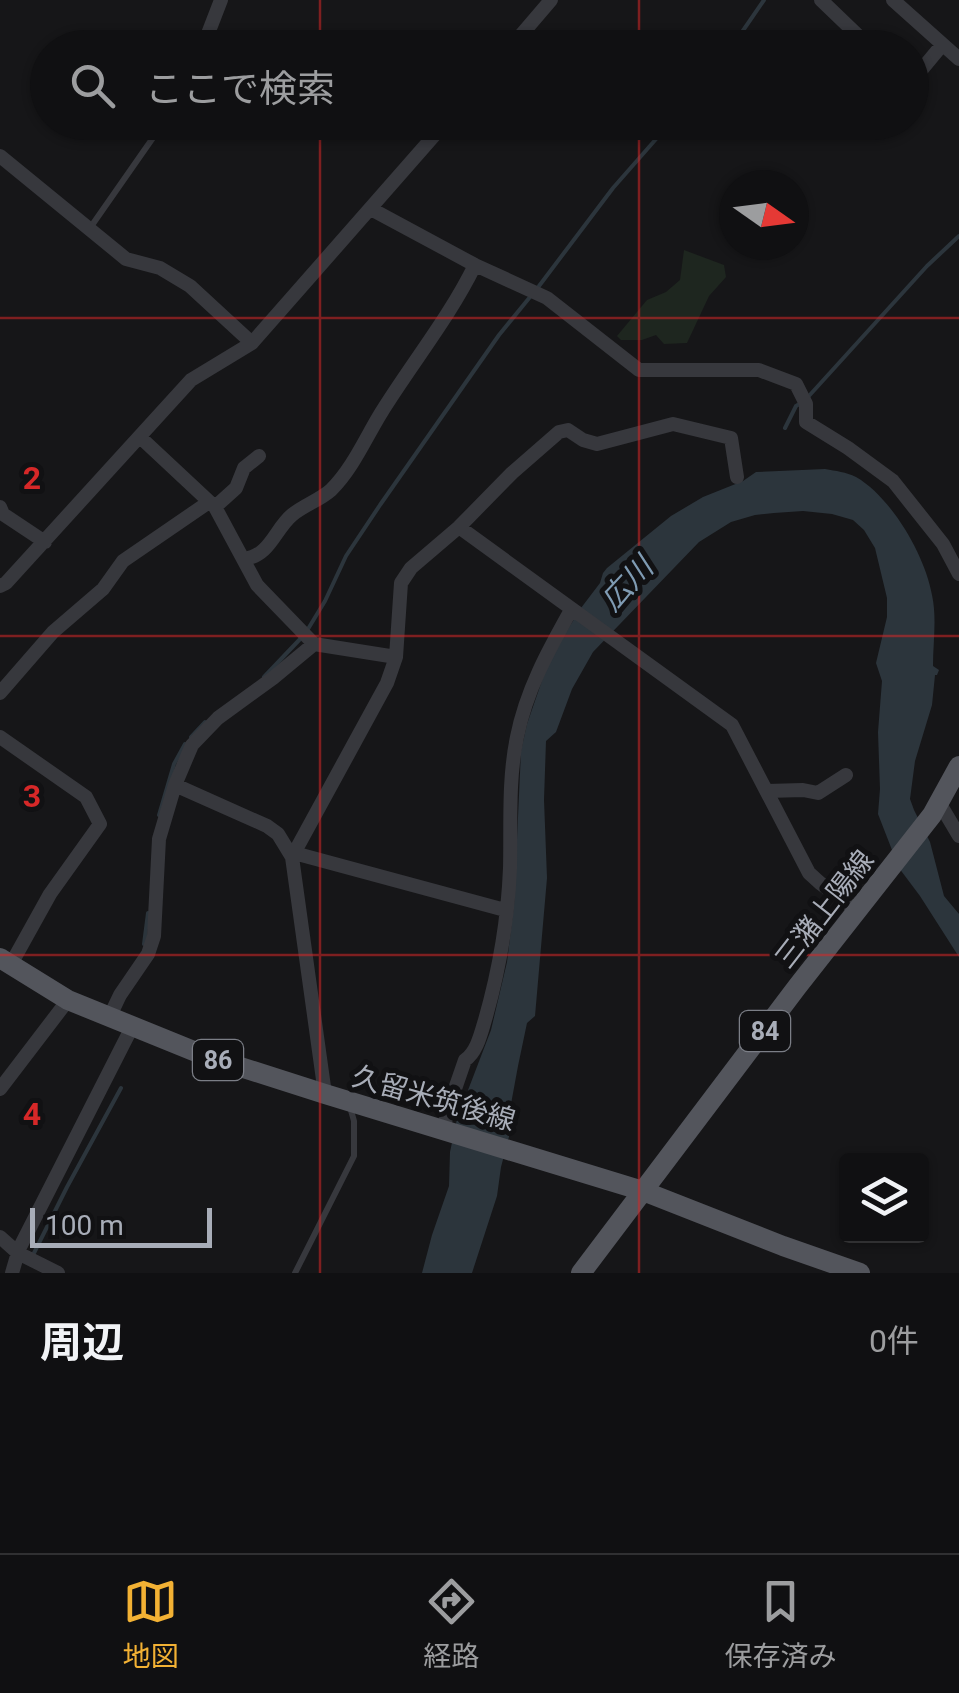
<!DOCTYPE html>
<html lang="ja">
<head>
<meta charset="utf-8">
<style>
  :root { --surface:#101012; --page:#19191b; --text:#f1f3f6; --muted:#9c9d9f; --line:#303032; --accent:#f2b134 }
  body { margin:0; font-family:Roboto,"Noto Sans JP",sans-serif; background:var(--page); color:var(--text) }
  .controls { position:absolute; right:30px; bottom:30px; display:grid; overflow:hidden; border-radius:10px; box-shadow:0 2px 8px #0004 }
  .controls button { width:90px; height:90px; display:grid; place-items:center; padding:0; border:0; border-bottom:2px solid var(--line); background:var(--surface); color:var(--text); font:50px sans-serif }
  .compass { position:absolute; left:719px; top:170px; width:90px; height:90px; border-radius:50%; background:var(--surface); box-shadow:0 2px 8px #0004; rotate:104deg }
  .scale { position:absolute; left:30px; bottom:25px; width:182px; box-sizing:border-box; padding-left:10px; border:5px solid #a8adb8; border-top:0; font-size:28px; line-height:35px; white-space:nowrap; color:#a8adb8; -webkit-text-stroke:8px #111113; paint-order:stroke }
  .list { margin:0; padding:0; list-style:none }
  h2 { display:flex; justify-content:space-between; align-items:center; height:130px; margin:0; padding:0 40px; font-size:42px }
  h2 small { font-size:32px; font-weight:400; color:var(--muted) }
  .icon { flex:none; width:55px; height:55px; fill:none; stroke:currentColor; stroke-width:2; stroke-linecap:round; stroke-linejoin:round }
  .map { position:relative; flex:none; width:959px; height:1273px; overflow:hidden }
  .search { position:absolute; background:var(--surface); box-shadow:0 2px 8px #0004; left:30px; right:30px; top:30px; height:110px; display:flex; align-items:center; gap:25px; box-sizing:border-box; padding:0 35px; border-radius:55px; color:var(--muted); font-size:38px }
  .sheet { height:280px; background:var(--surface) }
  nav { display:flex; justify-content:space-around; align-items:center; box-sizing:border-box; height:140px; border-top:2px solid var(--line); background:var(--surface); font-size:28px; color:var(--muted) }
  nav a { display:grid; justify-items:center; gap:5px }
  nav .on { color:var(--accent) }
  .map>svg:first-child { display:block }
  .green { fill:#1e261f }
  .water { fill:#2c353c }
  .lines { fill:none; stroke-linecap:round; stroke-linejoin:round }
  .stream { stroke:#2c353c; stroke-width:4 }
  .service { stroke:#37383d; stroke-width:6 }
  .minor { stroke:#37383d; stroke-width:14 }
  .primary { stroke:#53555c; stroke-width:20 }
  .grid { fill:none; stroke:#d62828; stroke-width:2.5; stroke-opacity:0.55 }
  .labels { text-anchor:middle; stroke-width:10; stroke-linejoin:round; paint-order:stroke }
  .shield { fill:#111113; stroke:#7b7e86; stroke-width:2.5 }
  .shield-label { font-size:25px; font-weight:bold; fill:#a8adb8 }
  .street-label { font-size:28px; fill:#a8adb8; stroke:#111113 }
  .water-label { font-size:30px; font-style:italic; fill:#7f9bb3; stroke:#111113 }
  .grid-label { font-size:32px; text-anchor:middle; font-weight:bold; fill:#d62828; stroke:#111113; stroke-width:10; stroke-linejoin:round; paint-order:stroke }
</style>
</head>
<body>
<div class="map">
<svg width="959" height="1273" viewBox="0 0 959 1273">
  <rect width="100%" height="100%" fill="#161618"/>
  <path class="green" d="M684,250L724,265L726,277L709,296L687,343L664,344L656,335L642,340H621L617,336L647,300L666,292L680,280Z"/>
  <path class="water" d="M825,469C836,471 846,472 856,477C891,497 925,555 932,595C937,618 933,643 933,666L939,670L937,675H935L932,705L915,761L910,799L914,810L930,842L944,896L959,914V957L920,896L899,868L878,814L880,789L878,732L882,681L876,663L887,617V598L875,548L864,530L853,520L832,514L803,511L774,513L755,515L731,522L699,542L593,652L572,689L556,732L546,741L544,800L547,878L535,1016L527,1023L518,1066L511,1104L510,1133L501,1167L497,1196L472,1273H422L432,1235L449,1186L450,1152L457,1119L491,1030L507,962L514,905L521,751L527,724L545,672L558,645L581,608L600,583L603,573L607,568L671,516L703,497L743,481L756,472Z"/>
  <g class="lines">
    <path class="stream" d="M731,48L764,0
      M536,290L613,188L671,122
      M808,397L927,266L959,236
      M785,428L796,406L801,403
      M308,629L325,601L346,556L380,505L499,335L530,297
      M264,677L302,637
      M191,737L205,722
      M159,815L174,764L185,744
      M144,944L148,913
      M32,1257L67,1187L121,1088"/>
    <path class="service" d="M90,228L164,122
      M295,1273L354,1156V1121L350,1107"/>
    <path class="minor" d="M821,0L871,48
      M893,0L959,59
      M204,44L221,0
      M510,48L551,0
      M912,79L913,80L942,45
      M0,156L126,259L160,268L190,286L252,343
      M371,209L475,265L547,298L639,370H759L796,384L806,404V422L848,448L893,481L943,544L959,574
      M140,437L215,507L257,585L314,644L396,657
      M0,507L3,514L45,542
      M215,507L236,488L244,468L259,456
      M459,527L732,725L809,873L820,883L858,911
      M244,559C270,556 275,529 292,515C304,505 320,500 331,490C353,468 365,439 381,413C412,363 449,318 475,265
      M0,586L6,583L191,380L252,343L446,122
      M0,693L53,632L103,589L123,561L209,502
      M0,737L86,797L100,824L50,894L10,966
      M175,785L267,826L278,834L292,857L325,1094
      M767,791L803,790L818,793L846,775
      M940,804L959,836
      M294,853L505,910
      M292,857L387,683L396,657L401,583L411,568L459,527L512,473L559,432L568,430L583,440L597,444L673,424L731,438L737,477
      M109,1018L120,995L148,954L154,936L159,839L175,785L192,745L218,718L273,678L314,644
      M0,1089L68,1000
      M444,1129L447,1112L465,1060C477,1052 481,1033 485,1020C499,971 508,919 510,868C511,824 508,780 517,737C526,691 548,651 571,610
      M0,1237L18,1253L58,1273
      M12,1273L19,1249L132,1027"/>
    <path class="primary" d="M0,958L68,1000L206,1056L325,1094L643,1191L783,1246L860,1273
      M581,1273L797,987L932,815L959,766"/>
  </g>
  <path class="grid" d="M320,0V48M639,0V48M320,122V1273M639,122V1273M0,318H959M0,636H959M0,955H959"/>
  <g class="labels">
    <g class="shield">
      <rect x="740" y="1011" width="50" height="40" rx="8"/>
      <rect x="193" y="1040" width="50" height="40" rx="8"/>
    </g>
    <g class="shield-label">
      <text x="765" y="1040">84</text>
      <text x="218" y="1069">86</text>
    </g>
    <g class="street-label">
      <text transform="translate(824 909) rotate(-52)" y="10">三潴上陽線</text>
      <text transform="translate(434 1098) rotate(16)" y="10">久留米筑後線</text>
    </g>
    <g class="water-label">
      <text transform="translate(627 584) rotate(-47)" y="10">広川</text>
    </g>
  </g>
  <g class="grid-label">
    <text x="32" y="489">2</text>
    <text x="32" y="807">3</text>
    <text x="32" y="1125">4</text>
  </g>
</svg>
<div class="controls">
<button><svg class="icon" aria-label="layers" viewBox="0 0 24 24"><path d="M12 4l9 5-9 5-9-5zM3 14l9 5 9-5"/></svg></button>
</div>
<svg class="compass" viewBox="-18 -18 36 36"><path d="M0-13l5 13h-10z" fill="#e53935"/><path d="M0 13l5-13h-10z" fill="#9c9d9f"/></svg>
<div class="scale">100 m</div>
<div class="search"><svg class="icon" aria-label="search" viewBox="0 0 24 24"><circle cx="10" cy="10" r="6"/><path d="M15 15l6 6"/></svg>ここで検索</div>
</div>
<section class="sheet">
<h2>周辺<small>0件</small></h2>
<ul class="list">
</ul>
</section>
<nav>
<a class="on"><svg class="icon" aria-label="map" viewBox="0 0 24 24"><path d="M3 6l6-2 6 2 6-2v14l-6 2-6-2-6 2zM9 4v14M15 6v14"/></svg>地図</a>
<a><svg class="icon" aria-label="directions" viewBox="0 0 24 24"><path d="M12 3l9 9-9 9-9-9zM9 14v-3h6M13 9l2 2-2 2"/></svg>経路</a>
<a><svg class="icon" aria-label="saved" viewBox="0 0 24 24"><path d="M7 4h10v16l-5-4-5 4z"/></svg>保存済み</a>
</nav>
</body>
</html>
